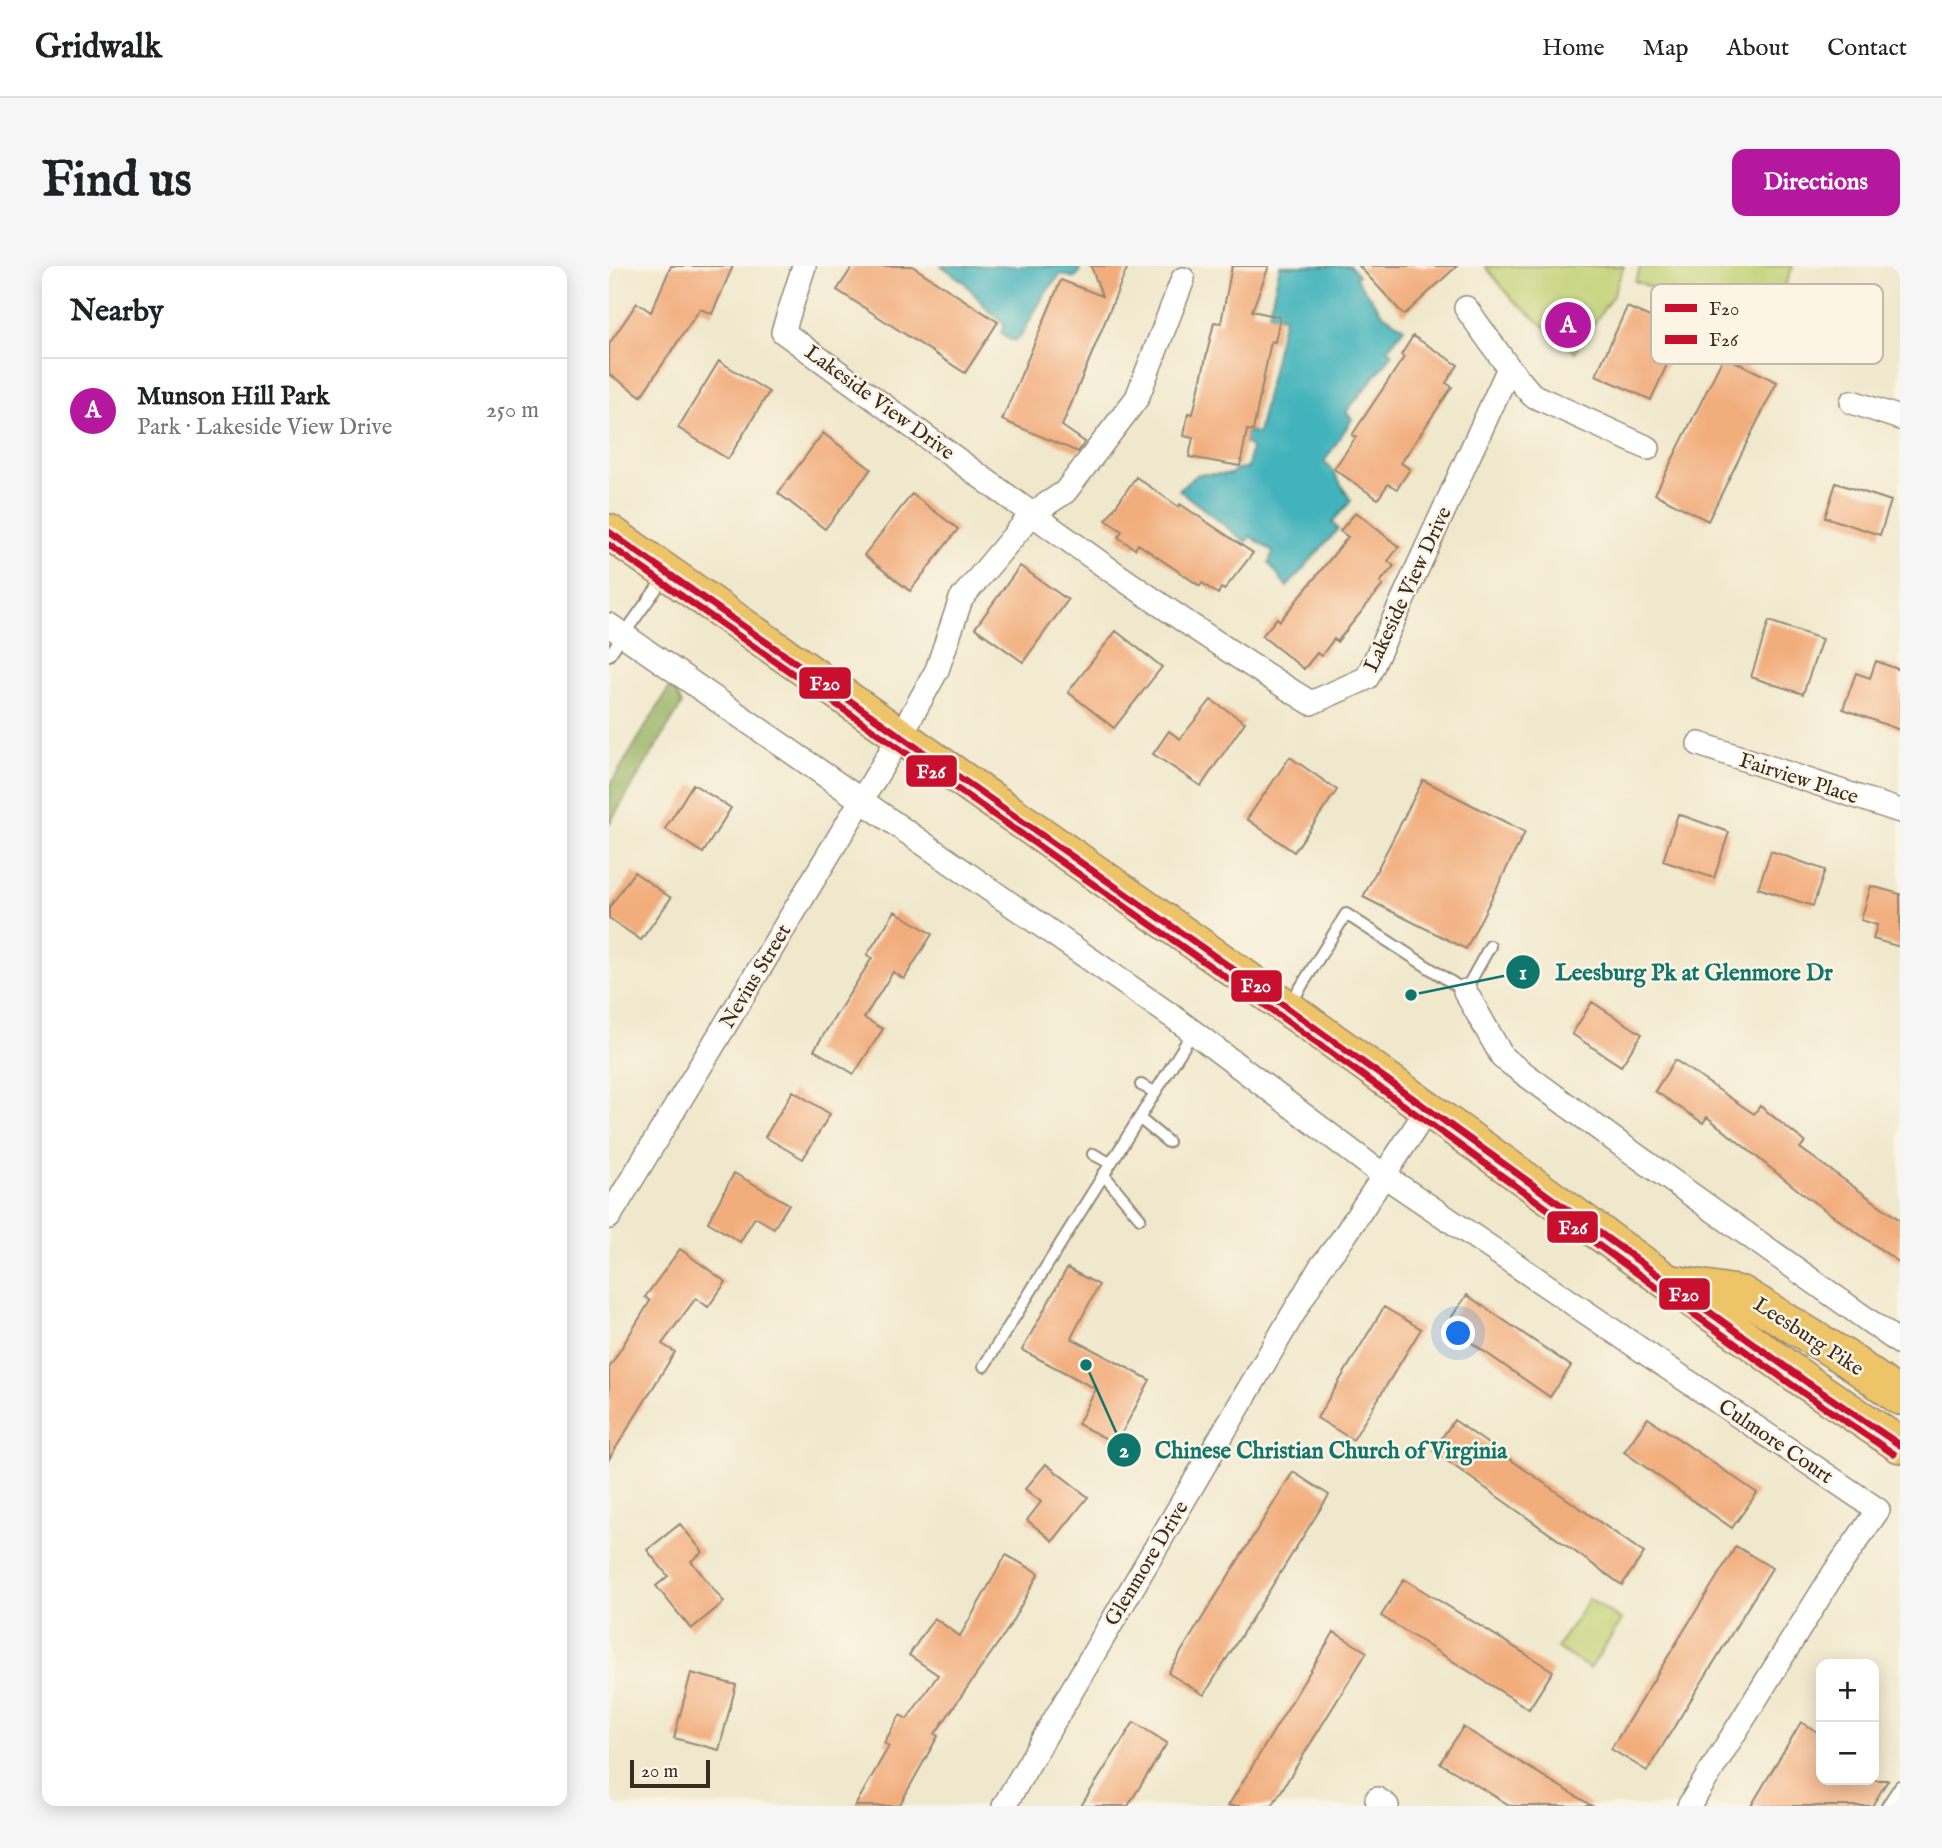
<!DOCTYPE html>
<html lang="en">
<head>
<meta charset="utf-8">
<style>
  :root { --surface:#fff; --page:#f6f6f6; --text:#202124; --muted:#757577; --line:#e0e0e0; --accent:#b5179e }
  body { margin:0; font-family:"IM FELL English",serif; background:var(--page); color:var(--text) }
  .controls { position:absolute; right:21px; bottom:21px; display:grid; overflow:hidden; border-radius:14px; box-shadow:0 4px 18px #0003 }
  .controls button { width:63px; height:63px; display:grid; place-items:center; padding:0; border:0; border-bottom:2px solid var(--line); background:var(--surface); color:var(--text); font:35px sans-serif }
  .scale { position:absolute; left:21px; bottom:18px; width:80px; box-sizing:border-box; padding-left:7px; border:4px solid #3b2a1e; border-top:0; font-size:19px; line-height:24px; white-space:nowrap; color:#3b2a1e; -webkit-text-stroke:5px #fcf5e5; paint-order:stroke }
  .you { position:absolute; left:850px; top:1068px; width:24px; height:24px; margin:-18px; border:5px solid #fff; border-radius:50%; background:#1a73e8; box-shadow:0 0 0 10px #1a73e833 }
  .badge { display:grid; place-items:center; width:46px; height:46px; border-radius:50%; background:var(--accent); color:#fff; font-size:23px; font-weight:700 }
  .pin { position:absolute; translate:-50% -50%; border:4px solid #fff; box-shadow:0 2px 7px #0006 }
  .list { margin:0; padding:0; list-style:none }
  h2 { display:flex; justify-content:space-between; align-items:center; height:91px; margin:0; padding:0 28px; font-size:30px }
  h2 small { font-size:23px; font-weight:400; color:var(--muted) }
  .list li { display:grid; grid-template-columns:46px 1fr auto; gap:21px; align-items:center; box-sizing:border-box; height:105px; padding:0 28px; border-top:2px solid var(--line) }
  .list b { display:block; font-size:26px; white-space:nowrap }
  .list p { margin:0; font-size:23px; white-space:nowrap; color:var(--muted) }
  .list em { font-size:23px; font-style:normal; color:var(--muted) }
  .map { position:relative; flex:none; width:1291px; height:1540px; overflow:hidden; border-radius:14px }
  header { display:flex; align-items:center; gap:42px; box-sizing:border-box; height:98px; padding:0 35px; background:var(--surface); border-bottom:2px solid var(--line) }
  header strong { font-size:33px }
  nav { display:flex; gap:38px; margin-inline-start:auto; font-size:24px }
  .intro { display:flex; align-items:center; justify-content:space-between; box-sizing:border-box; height:168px; padding:0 42px }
  h1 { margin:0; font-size:49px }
  .button { padding:18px 32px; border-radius:14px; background:var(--accent); color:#fff; font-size:24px; font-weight:700 }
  main { display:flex; gap:42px; padding:0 42px }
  aside { flex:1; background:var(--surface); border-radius:14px; box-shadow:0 4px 18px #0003 }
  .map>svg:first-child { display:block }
  .green { fill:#c0d073; stroke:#7e7d48; stroke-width:2 }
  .forest { fill:#98b265; stroke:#6a6e42; stroke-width:2 }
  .water { fill:#43b3bc; stroke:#3f6e6d; stroke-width:2 }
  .building { fill:#f2ad7d }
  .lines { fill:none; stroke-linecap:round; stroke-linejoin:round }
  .lane-casing { stroke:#968975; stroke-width:14 }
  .street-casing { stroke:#968975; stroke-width:26 }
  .primary-casing { stroke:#968975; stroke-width:38 }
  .lane { stroke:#fff; stroke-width:10 }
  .street { stroke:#fff; stroke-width:23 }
  .primary { stroke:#eec469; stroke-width:35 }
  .bus-1-casing { stroke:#fcf5e5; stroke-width:12 }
  .bus-2-casing { stroke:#fcf5e5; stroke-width:12 }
  .bus-1 { stroke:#c8102e; stroke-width:7 }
  .bus-2 { stroke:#c8102e; stroke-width:7 }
  .labels { text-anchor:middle; stroke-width:5; stroke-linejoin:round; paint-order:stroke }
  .street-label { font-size:21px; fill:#3b2a1e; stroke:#fcf5e5 }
  .key { fill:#fcf5e5; stroke:#c2b8a9; stroke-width:2 }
  .key-label { font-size:19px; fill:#3b2a1e }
  .leader { fill:none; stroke:#0f766e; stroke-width:2.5 }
  .callout-dot { fill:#0f766e; stroke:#fcf5e5; stroke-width:2.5 }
  .mark-label { font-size:21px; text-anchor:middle; font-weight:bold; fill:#fff }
  .callout-label { font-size:23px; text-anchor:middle; font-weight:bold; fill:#0f766e; stroke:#fcf5e5; stroke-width:5; stroke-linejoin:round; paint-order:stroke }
  .line-badge { stroke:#fcf5e5; stroke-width:2.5 }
  .badge-label { font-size:19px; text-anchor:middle; font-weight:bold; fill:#fff }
</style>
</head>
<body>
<header>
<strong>Gridwalk</strong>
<nav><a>Home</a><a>Map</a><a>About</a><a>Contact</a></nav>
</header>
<div class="intro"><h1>Find us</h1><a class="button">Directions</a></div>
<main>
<aside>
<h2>Nearby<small></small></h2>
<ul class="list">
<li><span class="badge">A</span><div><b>Munson Hill Park</b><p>Park · Lakeside View Drive</p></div><em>250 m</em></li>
</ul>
</aside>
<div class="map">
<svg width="1291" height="1540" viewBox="0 0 1291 1540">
  <rect width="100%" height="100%" fill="#fcf5e5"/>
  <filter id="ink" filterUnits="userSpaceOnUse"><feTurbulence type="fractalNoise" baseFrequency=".0143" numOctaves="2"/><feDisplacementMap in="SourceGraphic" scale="14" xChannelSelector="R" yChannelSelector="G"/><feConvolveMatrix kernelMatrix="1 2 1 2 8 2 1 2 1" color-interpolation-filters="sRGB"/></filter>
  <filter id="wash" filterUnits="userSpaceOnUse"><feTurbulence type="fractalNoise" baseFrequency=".00686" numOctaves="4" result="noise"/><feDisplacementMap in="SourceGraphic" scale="28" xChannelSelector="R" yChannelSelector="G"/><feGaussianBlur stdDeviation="1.57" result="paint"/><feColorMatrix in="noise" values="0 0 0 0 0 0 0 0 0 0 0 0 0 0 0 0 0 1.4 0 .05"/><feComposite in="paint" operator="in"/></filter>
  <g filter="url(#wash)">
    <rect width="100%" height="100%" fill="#f0e8cc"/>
    <path class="green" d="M876,0H1015L1004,29L966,86L903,33Z
      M1032,0H1184L1157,68L1026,15Z
      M980,1333L1013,1354L981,1403L948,1382Z"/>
    <path class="forest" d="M62,419L73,438L0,558V521Z"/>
    <path class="water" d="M333,0H469L471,6L465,12L452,8L436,27L412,70L406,75L397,72L392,66L396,58L378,43L356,17Z
      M671,0H741L749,9L747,13L774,48L795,62L779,83L784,88L737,146L743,153L715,196L724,205L742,235L723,256L729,263L678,321L660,297L664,286L641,270L637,276L570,224L589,208H622L627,203L639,202L642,181L635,177L638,165L649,167L675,51L660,47Z"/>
    <g id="blocks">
      <path class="building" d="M62,0H124L103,48L91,43L32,130L0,108V78L28,37L42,46Z
        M244,0H303L389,56L356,107L228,24Z
        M482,0H519L453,160L476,176L469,186L393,154L452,14L493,30Z
        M623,0H660L643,45L671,51L666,76L662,75L644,165L638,164L631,200L580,191L584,172L575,170L579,147L584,148L605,56L612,57Z
        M750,0H848L795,49Z
        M1018,41L1073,65L1042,134L987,109Z
        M804,70L849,99L837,117L843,121L792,197L801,203L788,223L779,218L769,233L725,203L747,171L743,169L795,91L792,89Z
        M1115,90L1168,116L1099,255L1046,228Z
        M110,95L160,126L119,193L69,162Z
        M214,167L262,203L216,263L169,227Z
        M527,211L570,241L571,238L644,287L615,324L612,322L609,328L593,317L591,320L529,278L526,283L509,271L513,265L497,254Z
        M1227,217L1282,235L1271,269L1216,251Z
        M303,228L349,263L301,325L255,289Z
        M747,246L790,281L779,295L785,300L771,316L774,319L728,376L725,373L712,390L708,387L695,403L653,370L668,352L671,355L739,271L731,265Z
        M411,300L459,334L414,396L366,362Z
        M1160,355L1213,373L1194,428L1142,411Z
        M507,365L553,401L505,462L459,426Z
        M1267,395L1291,404V464L1234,443L1247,407L1261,412Z
        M602,434L636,456L592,520L544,488L560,465L571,473Z
        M681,491L728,524L685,586L638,553Z
        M814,514L916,566L857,683L754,631Z
        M84,518L122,542L94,587L56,563Z
        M1069,548L1120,566L1105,612L1054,595Z
        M1162,585L1216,604L1204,640L1149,622Z
        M25,606L62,632L32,674L0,652V642Z
        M1262,620L1291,628V681L1264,673L1268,659L1252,654Z
        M286,645L323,668L295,713L284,706L255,752L274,763L245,808L205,784L263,692L258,689Z
        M983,736L1033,768L1012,800L963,768Z
        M1066,794L1145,848L1151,840L1196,876L1191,882L1291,954V997L1199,932L1098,851L1094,857L1046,825Z
        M184,825L221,848L194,893L156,871Z
        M125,907L180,938L165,962L146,951L131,976L99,956Z
        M71,983L117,1016L99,1041L87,1032L53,1078L66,1086L0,1193V1102L41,1035L36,1031Z
        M458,1002L490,1019L462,1072L541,1114L507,1178L469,1158L487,1123L413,1084Z
        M858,1029L962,1100L941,1131L837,1059Z
        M775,1041L812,1063L744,1174L708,1152Z
        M1039,1152L1148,1227L1123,1262L1015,1186Z
        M845,1154L1035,1287L1013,1319L824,1185Z
        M437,1198L479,1231L444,1275L418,1254L432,1236L416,1223Z
        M684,1206L720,1229L595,1429L559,1407Z
        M71,1258L94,1286L82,1295L115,1336L82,1363L47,1320L59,1310L38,1284Z
        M1127,1280L1163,1302L1038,1505L1002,1483Z
        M397,1289L430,1307L399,1363L326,1468L329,1470L290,1540H246L280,1480L275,1477L291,1449L298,1453L329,1409L300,1389L325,1352L351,1370Z
        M795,1313L944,1405L920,1443L772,1350Z
        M725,1366L758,1386L663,1540H619Z
        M82,1407L127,1419L110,1484L65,1472Z
        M525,1456L558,1477L519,1540H472Z
        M1192,1456L1212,1468V1514H1279L1263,1540H1142Z
        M854,1461L983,1540H902L831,1497Z"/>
    </g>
  </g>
  <g filter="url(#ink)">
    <use href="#blocks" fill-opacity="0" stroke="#968975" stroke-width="2"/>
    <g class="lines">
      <g class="lane-casing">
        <path id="lane" d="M0,389L55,312
          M682,737L737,648L856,725L881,680
          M532,819L546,826
          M530,852L559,876
          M484,888L501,897
          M494,908L531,952
          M375,1100L584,766
          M1278,1540L1291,1520"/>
      </g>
      <g class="street-casing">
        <path id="street" d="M195,0L174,66C348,192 519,324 702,437L758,412L900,102
          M857,42L900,102L923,129L1039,182
          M1243,136L1291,152
          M0,359L567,753L774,909L1269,1244L1225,1307L1080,1540
          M1090,478L1291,545
          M856,725L894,792L1007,875L1291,1077
          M0,951L292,469L328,404L352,333L424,247L456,226L528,132L574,13
          M768,1533L778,1540
          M395,1540L711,1002L734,972L818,844"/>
      </g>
      <g class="primary-casing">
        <path id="primary" d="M0,266L634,710L1199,1117L1291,1179
          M1064,1017L1133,1028L1237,1092L1291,1131"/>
      </g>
      <use href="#lane" class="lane"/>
      <use href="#street" class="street"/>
      <use href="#primary" class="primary"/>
      <g class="bus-1-casing">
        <path id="bus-1" d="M0,266L634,710L1199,1117L1291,1179"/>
      </g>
      <g class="bus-2-casing">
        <path id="bus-2" d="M0,279L628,719L1193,1126L1285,1188"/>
      </g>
      <use href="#bus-1" class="bus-1"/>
      <use href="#bus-2" class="bus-2"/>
    </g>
  </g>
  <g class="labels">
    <g class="street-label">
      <text transform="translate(271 136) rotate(36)" y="7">Lakeside View Drive</text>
      <text transform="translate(798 323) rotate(-65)" y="7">Lakeside View Drive</text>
      <text transform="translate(1190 512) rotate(18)" y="7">Fairview Place</text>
      <text transform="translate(146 710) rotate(-59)" y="7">Nevius Street</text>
      <text transform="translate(1200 1070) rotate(33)" y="7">Leesburg Pike</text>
      <text transform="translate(1167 1175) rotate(34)" y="7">Culmore Court</text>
      <text transform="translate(537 1297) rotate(-59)" y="7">Glenmore Drive</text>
    </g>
  </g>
  <rect x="1042" y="18" width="232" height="80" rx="10" class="key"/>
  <rect x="1056" y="38" width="32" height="8" fill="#c8102e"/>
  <rect x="1056" y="69" width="32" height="9" fill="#c8102e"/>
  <g class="key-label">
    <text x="1100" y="49">F20</text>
    <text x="1100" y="80">F26</text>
  </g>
  <path class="leader" d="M802 729L914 706M477 1099L515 1184"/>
  <g class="callout-dot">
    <circle cx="802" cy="729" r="7"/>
    <circle cx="477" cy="1099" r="7"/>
    <circle cx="914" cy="706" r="18"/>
    <circle cx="515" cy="1184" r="18"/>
  </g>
  <g class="mark-label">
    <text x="914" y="713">1</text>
    <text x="515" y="1191">2</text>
  </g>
  <g class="callout-label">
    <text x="1085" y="714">Leesburg Pk at Glenmore Dr</text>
    <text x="722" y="1192">Chinese Christian Church of Virginia</text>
  </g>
  <g class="line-badge">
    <rect x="189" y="400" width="54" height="34" rx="7" fill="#c8102e"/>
    <rect x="296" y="488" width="53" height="34" rx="7" fill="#c8102e"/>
    <rect x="621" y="703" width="53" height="34" rx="7" fill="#c8102e"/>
    <rect x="937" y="944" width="53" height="34" rx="7" fill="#c8102e"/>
    <rect x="1049" y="1011" width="53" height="34" rx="7" fill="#c8102e"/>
  </g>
  <g class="badge-label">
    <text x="216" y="424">F20</text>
    <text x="322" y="512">F26</text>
    <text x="647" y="726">F20</text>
    <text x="964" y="968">F26</text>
    <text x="1075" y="1035">F20</text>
  </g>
</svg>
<div class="controls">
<button>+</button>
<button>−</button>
</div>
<div class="scale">20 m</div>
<div class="you"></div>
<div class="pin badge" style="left:959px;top:59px">A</div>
</div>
</main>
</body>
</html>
